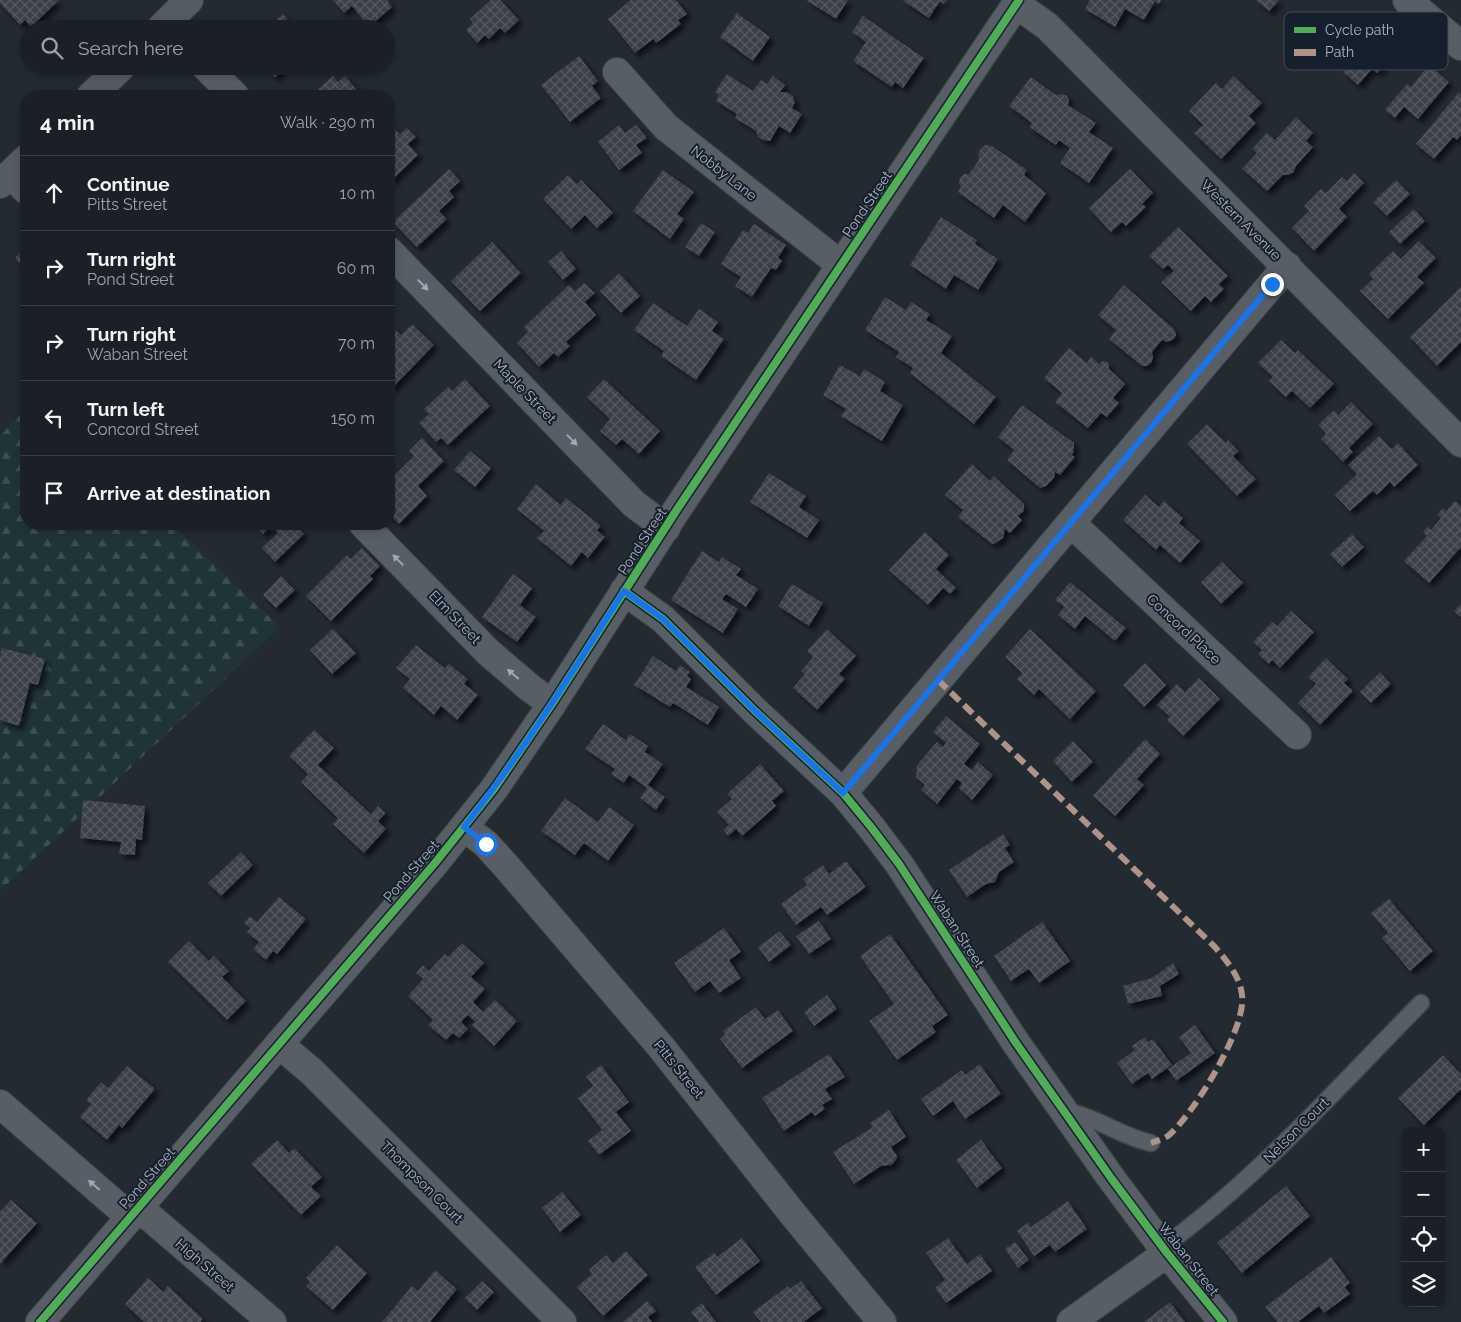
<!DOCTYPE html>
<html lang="en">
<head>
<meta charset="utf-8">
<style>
  :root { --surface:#1a2025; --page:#23282d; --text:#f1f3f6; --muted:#9fa3a7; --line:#383e42 }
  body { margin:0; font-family:Raleway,sans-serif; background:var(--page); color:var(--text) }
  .controls { position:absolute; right:15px; bottom:15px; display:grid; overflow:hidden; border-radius:10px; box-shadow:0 2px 8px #0003 }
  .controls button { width:45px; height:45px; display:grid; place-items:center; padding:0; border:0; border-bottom:1px solid var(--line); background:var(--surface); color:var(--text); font:25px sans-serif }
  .stop { position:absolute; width:15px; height:15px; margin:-11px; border:4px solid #1a73e8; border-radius:50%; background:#fff }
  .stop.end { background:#1a73e8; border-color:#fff; box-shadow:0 1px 5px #0008 }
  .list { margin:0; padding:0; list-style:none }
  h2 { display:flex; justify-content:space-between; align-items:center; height:65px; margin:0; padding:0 20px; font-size:21px }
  h2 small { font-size:16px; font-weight:400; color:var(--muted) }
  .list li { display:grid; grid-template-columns:32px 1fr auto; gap:15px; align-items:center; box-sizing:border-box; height:75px; padding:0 20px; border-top:1px solid var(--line) }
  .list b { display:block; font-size:19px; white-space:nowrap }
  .list p { margin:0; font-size:16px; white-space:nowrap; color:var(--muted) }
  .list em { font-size:16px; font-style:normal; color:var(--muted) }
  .icon { flex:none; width:28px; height:28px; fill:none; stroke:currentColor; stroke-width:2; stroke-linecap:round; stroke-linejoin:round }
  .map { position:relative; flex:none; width:1461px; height:1322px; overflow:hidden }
  .search { position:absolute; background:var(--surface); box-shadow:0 2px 8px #0003; left:20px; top:20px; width:375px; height:55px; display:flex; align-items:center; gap:12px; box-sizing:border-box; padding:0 18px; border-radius:28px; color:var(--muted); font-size:19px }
  .panel { position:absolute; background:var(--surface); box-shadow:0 2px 8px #0003; left:20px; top:90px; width:375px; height:440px; border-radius:20px }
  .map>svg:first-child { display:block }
  .forest { fill:url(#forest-firs) }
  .building { fill:url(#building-cross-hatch); filter:url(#shadow) }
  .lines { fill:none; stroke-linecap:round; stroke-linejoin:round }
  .service-casing { stroke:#3f444a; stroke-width:19 }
  .minor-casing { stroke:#3f444a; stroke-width:30 }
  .tertiary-casing { stroke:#3f444a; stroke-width:30 }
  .secondary-casing { stroke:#3f444a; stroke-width:30 }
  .service { stroke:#585e66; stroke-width:16 }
  .minor { stroke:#585e66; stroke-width:28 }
  .tertiary { stroke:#585e66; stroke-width:28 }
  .secondary { stroke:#565c64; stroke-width:28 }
  .quiet { stroke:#af9288; stroke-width:6; stroke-dasharray:12 6; stroke-linecap:butt }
  .cycleway-casing { stroke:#16202c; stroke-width:11 }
  .cycleway { stroke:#51ab58; stroke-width:8 }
  .oneway { fill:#9ea8b7 }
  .route { stroke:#1a73e8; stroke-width:6 }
  .labels { text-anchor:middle; stroke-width:4; stroke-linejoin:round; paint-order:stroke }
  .street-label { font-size:14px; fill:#aab5c5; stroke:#16202c }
  .key { fill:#16202c; stroke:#424d5a; stroke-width:1 }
  .key-label { font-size:14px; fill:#aab5c5 }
</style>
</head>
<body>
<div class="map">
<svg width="1461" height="1322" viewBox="0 0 1461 1322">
  <defs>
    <pattern id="forest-firs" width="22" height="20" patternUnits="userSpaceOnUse" patternTransform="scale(1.25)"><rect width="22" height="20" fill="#203437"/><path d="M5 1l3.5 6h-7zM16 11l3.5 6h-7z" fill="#3e4f52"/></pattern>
    <pattern id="building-cross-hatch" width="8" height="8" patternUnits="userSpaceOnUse" patternTransform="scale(1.25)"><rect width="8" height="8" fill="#3b4048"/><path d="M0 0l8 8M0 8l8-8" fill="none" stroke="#555961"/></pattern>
    <filter id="shadow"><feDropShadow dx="4.5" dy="4.5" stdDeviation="2.5" flood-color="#0009"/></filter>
  </defs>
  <rect width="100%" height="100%" fill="#232a31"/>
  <path class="forest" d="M26,409V524H172L280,627L0,891V436Z"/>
  <path class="building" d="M0,0H59L31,27L25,20L20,25L0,3Z
    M333,0H387L392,7L369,27L352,6L344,13Z
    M491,0H500L519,20L505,33L500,28L489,39L485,35L477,43L466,30L473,23L470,19Z
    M631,0H676L687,14L678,20L681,24L656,43L653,39L635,53L608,19Z
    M806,0H848L836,19Z
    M902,0H947L944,4L940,1L929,18Z
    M1090,0H1161L1159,4L1155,1L1144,20L1125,9L1115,27L1085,9Z
    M1256,0H1279L1269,11Z
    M737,13L770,37L753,61L720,37Z
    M283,14L296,29H266Z
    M863,16L924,58L903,88L895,82L892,87L853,61L866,42L852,32Z
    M1371,17L1403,44L1377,73L1372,69L1358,85L1343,72L1356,59L1344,47Z
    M579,56L598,81L592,86L601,98L570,122L541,85Z
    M1429,65L1449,82L1418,119L1404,107L1395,118L1385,110L1407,84L1411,87Z
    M265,66H287L275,77Z
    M727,74L753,91L761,80L767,84L773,76L785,85L780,92H786L792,95L795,102L792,108L802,114L790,133L779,126L770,141L763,140L758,137L756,131L735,118L737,114L716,101L719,95L715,92Z
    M333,76L338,82L345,76L357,90L351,96H311Z
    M1234,76L1262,103L1249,116L1256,123L1221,159L1194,133L1203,125L1189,111L1216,83L1222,89Z
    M1031,77L1056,95L1062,94L1067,96L1069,100L1068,105L1096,123L1089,132L1113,148L1089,183L1060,163L1070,148L1059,140L1056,145L1029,127L1032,123L1009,106Z
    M1459,92L1461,94V135L1457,140L1453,137L1434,159L1416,144Z
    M1296,117L1313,133L1306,141L1313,147L1296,166L1294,172L1289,175H1283L1267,191L1242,169L1257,153L1252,149L1267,133L1275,140Z
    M389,123L400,134L407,128L416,137L408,144L418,155L389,183Z
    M619,125L625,133L636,125L647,138L636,145L642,153L619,170L598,142Z
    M985,145L992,146L1027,170L1024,175L1046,193L1025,222L1003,205L994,218L958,192L961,187L959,183L960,178L964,174H969L979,160L978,154L980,150Z
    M449,169L460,181L449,191L454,197L439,211L447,219L417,247L393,222Z
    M1130,169L1153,193L1142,204L1146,207L1126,226L1122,222L1111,232L1089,208Z
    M663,170L694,192L677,214L684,219L670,239L633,211Z
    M1354,173L1364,183L1339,209L1347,217L1314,251L1292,228L1309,211L1304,206L1321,189L1326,193L1342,177L1347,181Z
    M568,175L577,184L581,180L613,213L597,228L585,215L571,229L543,199Z
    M1396,180L1410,194L1387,216L1373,202Z
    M1414,209L1425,221L1400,244L1389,232Z
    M941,217L977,240L975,244L998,259L978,290L954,275L946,289L910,265Z
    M701,223L715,232L699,256L685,247Z
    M754,224L786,245L778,258L782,261L776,270L771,268L752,297L735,286L741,277L721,264L743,230L748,233Z
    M1178,227L1228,276L1219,284L1224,289L1211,302L1205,296L1191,311L1161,282L1174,271L1168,265L1163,269L1149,256Z
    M1419,241L1436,258L1417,277L1424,283L1388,319L1360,291L1373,279L1369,274L1393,251L1401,259Z
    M492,242L521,273L480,311L451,281Z
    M26,247V270L15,258Z
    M561,251L576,269L563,280L548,262Z
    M619,273L640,296L621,313L600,291Z
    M584,283L595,293L585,302L596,315L566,342L570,346L558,357L554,353L539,367L517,343L528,332L524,327L569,285L575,291Z
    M1124,285L1175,330L1176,335L1174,339L1167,342L1162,340L1152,352L1153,358L1151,363L1147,366H1142L1109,339L1116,330L1098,315Z
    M1461,287V342L1437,366L1410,337Z
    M885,297L906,310L911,302L930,314L926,320L952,336L941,353L996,397L974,424L910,373L913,368L896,357L899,352L865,330Z
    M653,303L687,326L699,309L718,322L712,331L724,339L696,380L661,356L664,351L634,330Z
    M412,324L434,345L389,391V331L393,327L401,335Z
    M1281,340L1295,353L1298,350L1334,384L1310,408L1292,391L1286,397L1269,381L1273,377L1258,363Z
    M1069,348L1087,363L1091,357L1099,364L1103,361L1107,362L1109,364V369L1125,384L1113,398L1119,403L1107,417L1101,413L1088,428L1055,402L1062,393L1044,378Z
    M840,365L860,376L864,369L885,382L880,391L903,405L882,441L841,416L846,409L823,395Z
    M465,379L490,406L448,445L441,438L436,442L419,423L429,414L424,409L448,387L452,391Z
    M604,379L660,431L639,454L622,439L616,445L600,431L610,419L587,397Z
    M1351,402L1373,424L1349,448L1353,452L1343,462L1321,439L1326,434L1318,425L1334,410L1338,415Z
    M1022,405L1074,443V450L1072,455L1075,457L1060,475L1055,472L1054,478L1046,486L1040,488L1007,460L1014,450L998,437Z
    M1207,424L1226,443L1228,440L1239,451L1233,456L1256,479L1237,496L1187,444Z
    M1379,436L1392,449L1398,443L1418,465L1394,487L1390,482L1377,495L1373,491L1350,511L1335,495L1357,474L1348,465Z
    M422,438L444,461L418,486L427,496L399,524L392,517L389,520V487L390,486L389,481L414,456L409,451Z
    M470,451L491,468L475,487L454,470Z
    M972,464L990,481L994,476L1024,504V511L1018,516L1022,520L1010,533L1005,529L1003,538L996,543L992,544L958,517L963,510L945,495Z
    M769,473L806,496L799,507L819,520L807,538L750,502Z
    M536,484L561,505L566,498L601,526L597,530L605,537L588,558L582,552L571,566L537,538L544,531L517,509Z
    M1145,495L1159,507L1164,501L1183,518L1179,523L1200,541L1180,563L1160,545L1156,550L1123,520Z
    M1455,501L1461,506V547L1429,583L1404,561L1427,536L1423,532L1427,527L1431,530L1441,518L1437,515L1443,508L1446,511Z
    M255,524H294L304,534L275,562L262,548L278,533L271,526L263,534Z
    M925,532L949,555L936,569L956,588L950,594L943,588L928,605L889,570Z
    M1352,534L1364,547L1342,567L1330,554Z
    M362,548L380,566L370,576L373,579L331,621L306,596L347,555L351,559Z
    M702,551L719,562L722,557L741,569L736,575L758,589L746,607L726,594L722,599L738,609L723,633L671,600Z
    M1222,562L1243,583L1221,604L1201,582Z
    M513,574L532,588L520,605L536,617L517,642L482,617Z
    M281,576L295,590L276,608L263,595Z
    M1070,582L1126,628L1115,641L1085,616L1075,629L1058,615L1064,607L1055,600Z
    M792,584L823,603L809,626L778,606Z
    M1461,604V618L1454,611Z
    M1291,611L1314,632L1280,668L1272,660L1269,664L1258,654L1262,650L1253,642L1272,622L1277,626Z
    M333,629L356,653L332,674L310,650Z
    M827,629L856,656L839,674L845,679L817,710L793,688L805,674L801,671L813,657L807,651Z
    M1030,629L1096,691L1070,719L1039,689L1034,695L1017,679L1022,673L1005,657Z
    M416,645L445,668L449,664L468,679L464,684L478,695L457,720L441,706L434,715L403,688L410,679L396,668Z
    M2,648L45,659L38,685L30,683L19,726L0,720V656Z
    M653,656L676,671L680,665L690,672L687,676L691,679L686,687L719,707L708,725L673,703L670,707L634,685Z
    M1326,658L1348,679L1344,683L1353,691L1320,725L1298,703L1316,684L1308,677Z
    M1145,663L1166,685L1144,707L1123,685Z
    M1380,672L1391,684L1371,703L1360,692Z
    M1199,678L1220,699L1183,736L1167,720L1170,717L1157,705L1177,684L1185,692Z
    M946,716L980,744L964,764L972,770L978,762L993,775L972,800L959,788L962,783L957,779L937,804L921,790L925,785L916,777L917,765L937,742L943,747L946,743L933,732Z
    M603,724L626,740L630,734L648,746L645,752L663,764L648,785L665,797L656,810L640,798L647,788L629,775L624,783L611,774L615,769L585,749Z
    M314,730L334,748L318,765L371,814L378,806L386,813L378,821L386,829L364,853L333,824L338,818L301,782L308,774L289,756Z
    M1145,739L1160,754L1137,779L1144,785L1115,816L1093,796Z
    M1073,741L1093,762L1072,782L1053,761Z
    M760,764L784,791L772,801L776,806L742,836L736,829L728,836L723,830L729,825L717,812L732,799L727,794Z
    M565,798L598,822L609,807L634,825L608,861L584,843L575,855L541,831Z
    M83,800L145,806L142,840L136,839L135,855L119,854L121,842L80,838Z
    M1003,834L1010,845L1005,848L1014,862L999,872L995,882L986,884L967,897L949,870Z
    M241,852L253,865L221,896L208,883Z
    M846,861L866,887L827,915L821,907L796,925L781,904L807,885L803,879L823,865L829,874Z
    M279,897L306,919L277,954L273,951L266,960L253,949L259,942L247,933L250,928L244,923L250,916L257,922Z
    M1389,899L1433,951L1410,971L1382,938L1388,933L1371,913Z
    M819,921L831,939L809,954L796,936Z
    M1042,922L1070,961L1039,983L1029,969L1011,981L994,956Z
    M724,928L741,952L729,960L741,978L719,993L710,981L695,992L674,963Z
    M780,931L791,945L769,962L758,947Z
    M890,934L948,1015L932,1026L936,1032L897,1060L869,1021L894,1004L860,956Z
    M189,941L209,961L214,956L229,971L222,977L246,1001L227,1020L168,962Z
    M462,943L484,963L471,977L485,989L473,1002L483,1012L495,1000L517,1021L494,1046L472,1025L475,1022L468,1015L461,1022L468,1029L459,1038L453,1033L446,1040L428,1025L433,1020L408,996L423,979L416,973L423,965L429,971L445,954L448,957Z
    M1173,963L1179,974L1160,986L1162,996L1128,1004L1123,986L1152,978Z
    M827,995L837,1009L814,1026L804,1012Z
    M756,1007L765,1019L778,1010L793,1031L742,1068L720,1039L725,1035L723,1031Z
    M1195,1025L1215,1053L1176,1081L1168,1069L1191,1053L1179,1037Z
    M1145,1037L1148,1042L1153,1039L1172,1065L1152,1079L1148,1073L1132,1084L1117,1063L1135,1050L1132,1046Z
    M829,1054L845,1077L825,1089L832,1099L822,1105L825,1109L815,1116L812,1112L784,1131L762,1098Z
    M1443,1055L1461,1074V1089L1424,1125L1398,1098Z
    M980,1064L1001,1094L965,1119L953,1101L933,1116L921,1099L962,1070L965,1075Z
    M601,1065L629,1102L616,1112L631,1131L599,1155L588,1141L602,1130L578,1098L593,1086L586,1076Z
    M127,1066L155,1089L122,1128L119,1125L107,1140L80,1117L91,1104L86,1100L101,1082L108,1088Z
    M889,1110L906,1137L891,1147L897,1156L896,1160L891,1165L881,1166L854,1184L833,1152L873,1127L870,1123Z
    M277,1140L289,1153L294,1148L322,1177L311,1187L321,1196L301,1215L251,1164Z
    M981,1140L1002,1168L977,1188L956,1160Z
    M1286,1186L1310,1216L1242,1273L1217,1243Z
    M562,1192L581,1215L560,1232L542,1208Z
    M11,1200L37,1223L0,1264V1212Z
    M1068,1201L1087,1229L1055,1252L1050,1245L1034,1256L1017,1231L1029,1222L1031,1227Z
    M742,1238L760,1261L716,1295L695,1267L714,1253L717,1257Z
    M948,1238L967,1264L980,1254L992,1271L946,1303L935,1288L945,1280L926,1253Z
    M1015,1242L1029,1260L1018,1268L1005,1249Z
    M337,1245L367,1273L333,1310L306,1286L310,1282L306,1278Z
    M626,1251L648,1275L603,1316L577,1287L592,1274L589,1270L606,1255L613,1263Z
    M1331,1257L1350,1283L1345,1287L1350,1294L1324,1313L1319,1306L1298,1322H1277L1265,1307Z
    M435,1270L457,1289L430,1322H382L412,1286L418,1291Z
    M148,1278L163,1292L168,1286L203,1319L200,1322H144L125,1304Z
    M482,1281L494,1292L477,1310L465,1298Z
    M801,1281L822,1308L804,1322H761L753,1312L788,1286L790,1289Z
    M647,1301L656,1311L648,1317L652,1322H623Z
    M1170,1302L1185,1322H1144Z
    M702,1303L716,1322H699L691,1312Z"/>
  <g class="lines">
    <g class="service-casing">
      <path id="service" d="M1064,1111C1096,1116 1119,1136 1151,1143
        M1163,1247C1259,1177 1338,1087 1421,1003"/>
    </g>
    <g class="minor-casing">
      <path id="minor" d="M1407,0L1461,46
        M1016,4L1047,26L1461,443
        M205,66L235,96
        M617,72L666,127L841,265
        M11,174L26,190
        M389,251L634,504L666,528
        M1071,523L1297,735
        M363,524L488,652L530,688L552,704
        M624,591L663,619L755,711L843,793L871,827L899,864L1016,1043L1111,1178L1167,1253L1223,1322
        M843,793L1287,266
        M464,827L486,844L506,866L661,1047L792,1213L882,1322
        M279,1044L312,1072L562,1322
        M0,1104L130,1217
        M138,1207L272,1322
        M1071,1322L1167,1253"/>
    </g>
    <g class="tertiary-casing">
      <path id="tertiary" d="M40,1322L435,863L494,789L552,704L676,511L1019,0"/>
    </g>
    <g class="secondary-casing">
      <path id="secondary" d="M160,29L189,0
        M91,96L122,66
        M0,184L26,159"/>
    </g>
    <use href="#service" class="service"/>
    <use href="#minor" class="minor"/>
    <use href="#tertiary" class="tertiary"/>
    <use href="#secondary" class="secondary"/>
    <path class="quiet" d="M938,680L1214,946C1226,960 1240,976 1242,995C1247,1028 1193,1115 1168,1136C1163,1139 1157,1141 1151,1143"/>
    <g class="cycleway-casing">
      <path id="cycleway" d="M624,591L663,619L755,711L843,793L871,827L899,864L1016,1043L1111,1178L1167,1253L1223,1322
        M40,1322L435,863L494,789L552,704L676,511L1019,0"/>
    </g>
    <use href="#cycleway" class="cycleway"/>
  </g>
  <defs><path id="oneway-solid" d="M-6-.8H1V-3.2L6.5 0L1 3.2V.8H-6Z" transform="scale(1.25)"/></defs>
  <g class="oneway">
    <use href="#oneway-solid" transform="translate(423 285) rotate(46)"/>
    <use href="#oneway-solid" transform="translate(572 440) rotate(46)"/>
    <use href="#oneway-solid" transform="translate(398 560) rotate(-134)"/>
    <use href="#oneway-solid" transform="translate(513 674) rotate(-139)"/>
    <use href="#oneway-solid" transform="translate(94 1185) rotate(-139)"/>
  </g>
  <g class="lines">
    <path class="route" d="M486,844L464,827C523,752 573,671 624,591L663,619L755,711L843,793L1272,284"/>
  </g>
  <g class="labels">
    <g class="street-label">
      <text transform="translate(724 173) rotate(38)" y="5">Nobby Lane</text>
      <text transform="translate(867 204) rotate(-56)" y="5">Pond Street</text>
      <text transform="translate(1241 220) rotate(45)" y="5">Western Avenue</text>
      <text transform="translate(525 391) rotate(46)" y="5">Maple Street</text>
      <text transform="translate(642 541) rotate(-57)" y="5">Pond Street</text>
      <text transform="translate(455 617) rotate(46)" y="5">Elm Street</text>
      <text transform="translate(1184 629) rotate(43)" y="5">Concord Place</text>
      <text transform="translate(411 871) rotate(-49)" y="5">Pond Street</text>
      <text transform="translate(957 929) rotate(57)" y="5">Waban Street</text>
      <text transform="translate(679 1069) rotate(51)" y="5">Pitts Street</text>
      <text transform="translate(1296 1130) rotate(-45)" y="5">Nelson Court</text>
      <text transform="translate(147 1178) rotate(-49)" y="5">Pond Street</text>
      <text transform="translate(422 1182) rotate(45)" y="5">Thompson Court</text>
      <text transform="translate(1189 1259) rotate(52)" y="5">Waban Street</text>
      <text transform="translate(205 1265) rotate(41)" y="5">High Street</text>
    </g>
  </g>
  <rect x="1284" y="12" width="164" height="58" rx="8" class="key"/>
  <rect x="1294" y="27" width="22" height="6" fill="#51ab58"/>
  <rect x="1294" y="49" width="22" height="7" fill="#af9288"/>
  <g class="key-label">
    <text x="1325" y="35">Cycle path</text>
    <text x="1325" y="57">Path</text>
  </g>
</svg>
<div class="controls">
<button>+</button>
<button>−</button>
<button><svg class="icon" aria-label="locate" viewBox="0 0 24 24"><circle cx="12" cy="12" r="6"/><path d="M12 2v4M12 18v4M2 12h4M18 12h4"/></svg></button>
<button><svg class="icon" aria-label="layers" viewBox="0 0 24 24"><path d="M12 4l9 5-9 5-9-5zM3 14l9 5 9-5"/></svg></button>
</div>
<div class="stop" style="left:486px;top:844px"></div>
<div class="stop end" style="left:1272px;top:284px"></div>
<div class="search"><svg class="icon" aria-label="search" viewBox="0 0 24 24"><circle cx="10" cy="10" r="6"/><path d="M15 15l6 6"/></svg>Search here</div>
<section class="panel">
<h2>4 min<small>Walk · 290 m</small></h2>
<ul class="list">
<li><svg class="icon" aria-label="ahead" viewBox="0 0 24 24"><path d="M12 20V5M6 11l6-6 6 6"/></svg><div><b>Continue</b><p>Pitts Street</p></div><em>10 m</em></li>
<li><svg class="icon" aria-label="right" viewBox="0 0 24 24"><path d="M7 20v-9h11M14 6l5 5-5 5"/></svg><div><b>Turn right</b><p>Pond Street</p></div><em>60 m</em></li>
<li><svg class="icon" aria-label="right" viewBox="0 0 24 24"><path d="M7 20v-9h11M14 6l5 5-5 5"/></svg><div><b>Turn right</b><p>Waban Street</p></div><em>70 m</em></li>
<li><svg class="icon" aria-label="left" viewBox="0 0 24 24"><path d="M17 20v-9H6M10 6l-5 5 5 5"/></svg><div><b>Turn left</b><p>Concord Street</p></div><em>150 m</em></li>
<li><svg class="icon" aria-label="arrive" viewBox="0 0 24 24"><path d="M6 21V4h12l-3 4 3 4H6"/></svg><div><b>Arrive at destination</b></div></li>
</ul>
</section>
</div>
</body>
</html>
